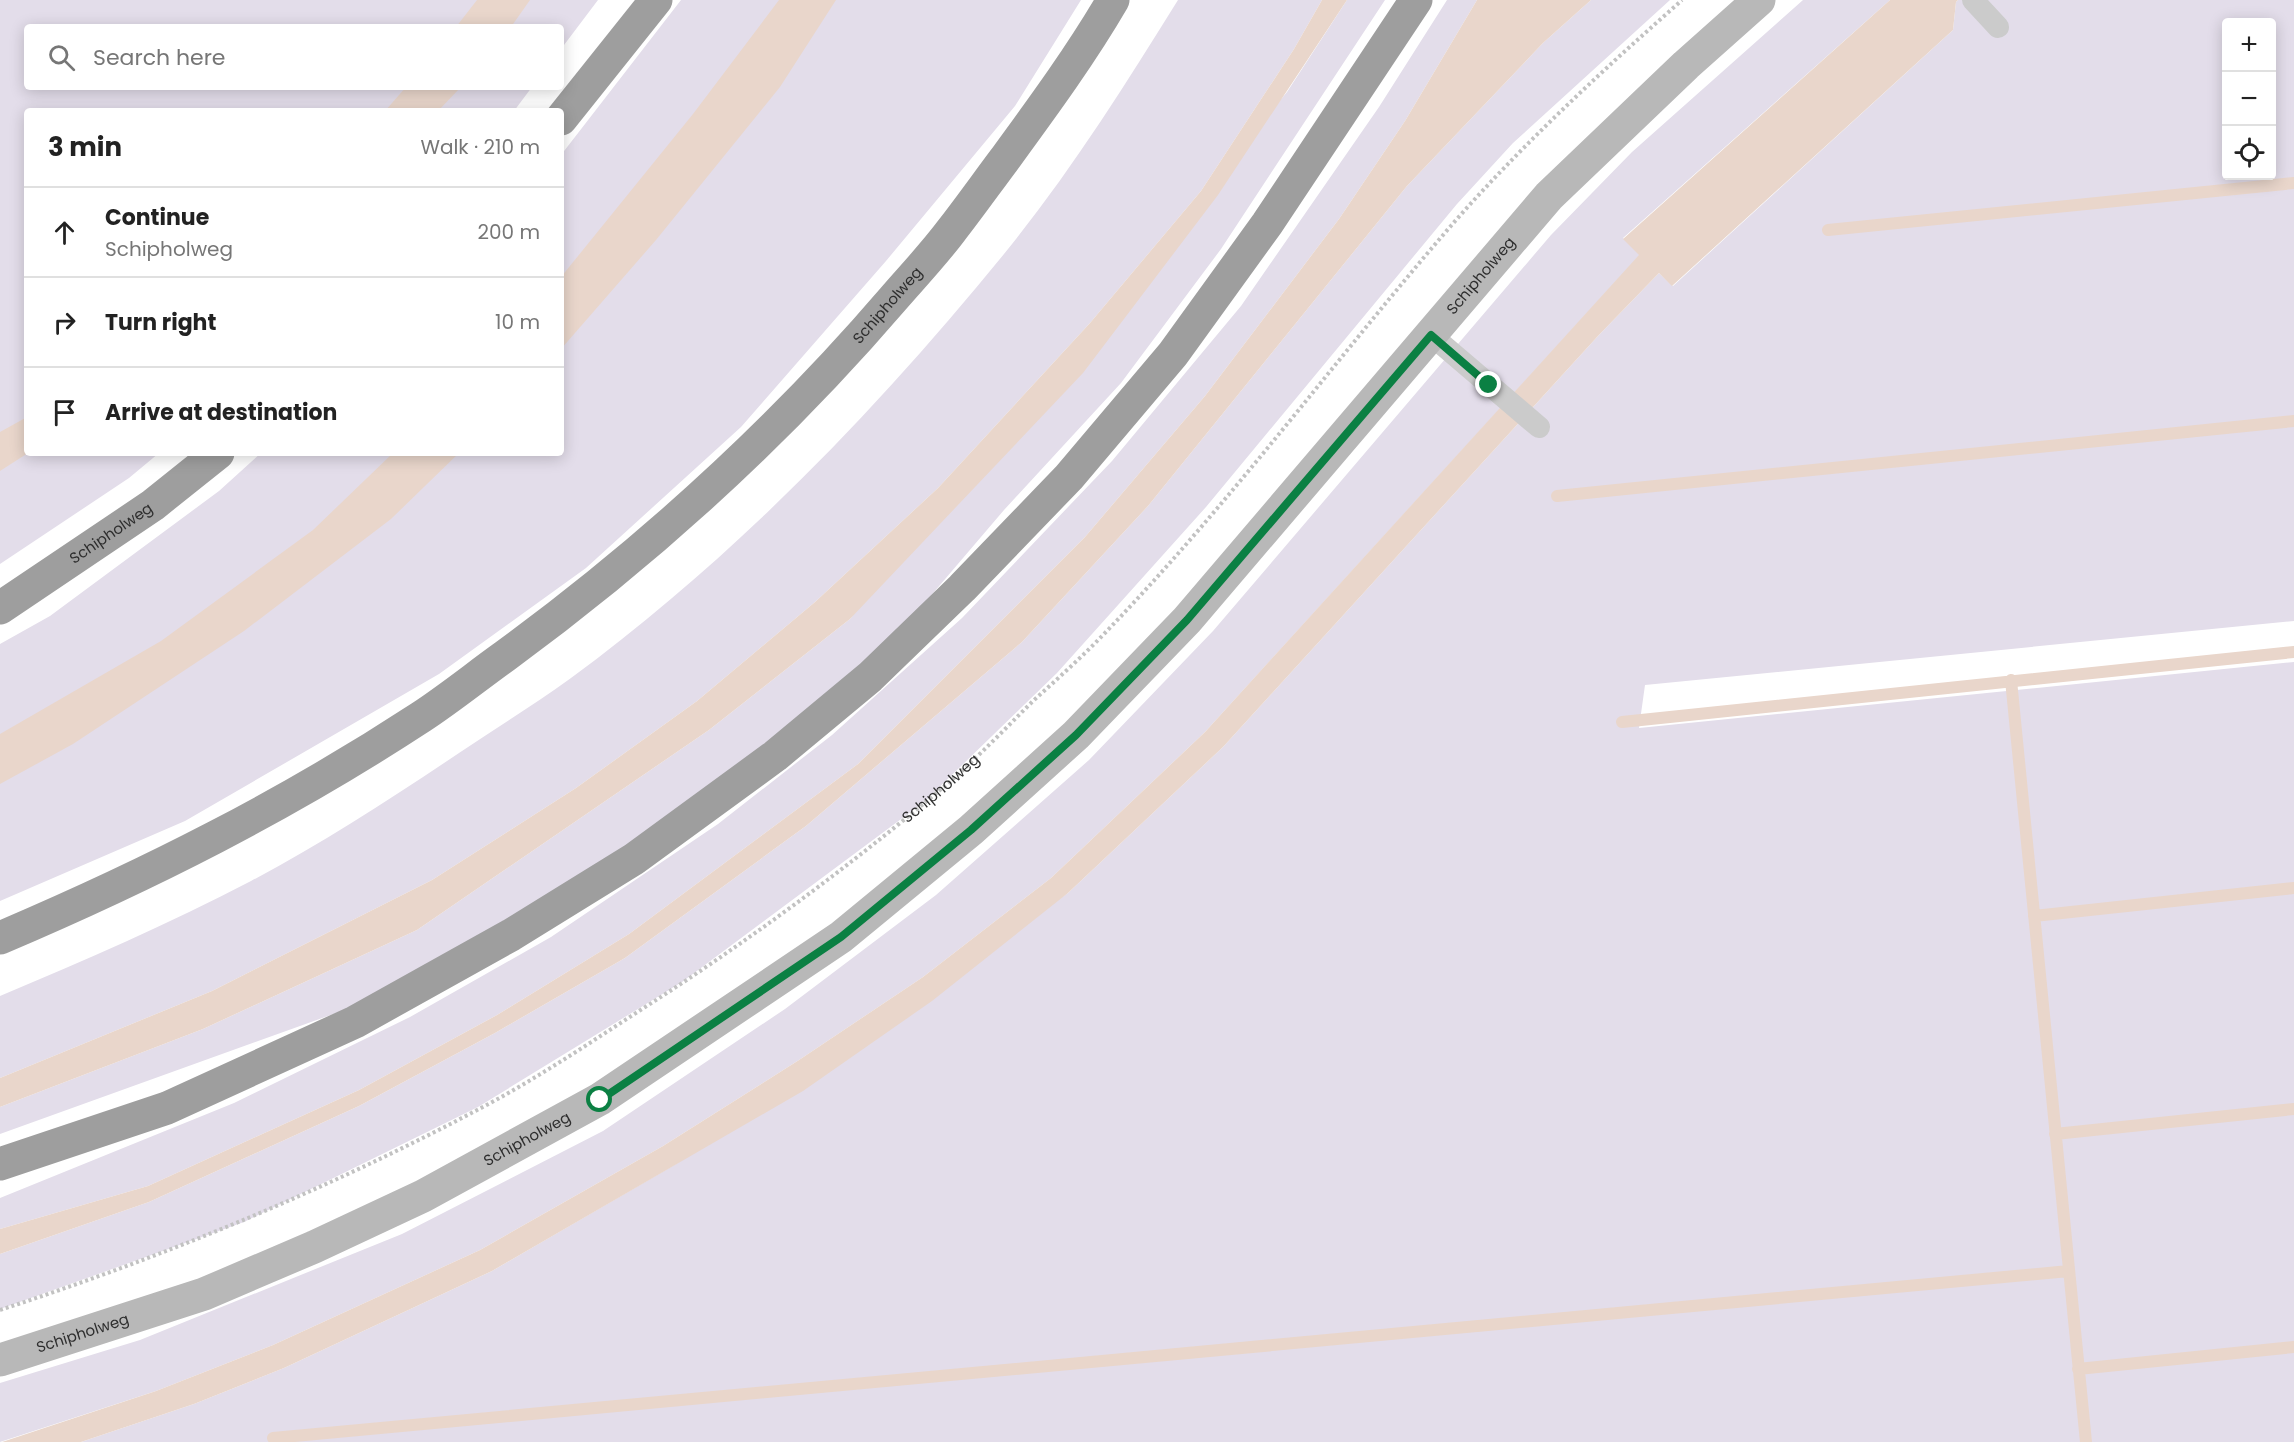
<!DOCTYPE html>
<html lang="en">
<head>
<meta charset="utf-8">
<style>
  :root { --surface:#fff; --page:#f6f6f6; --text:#222; --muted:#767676; --line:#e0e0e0 }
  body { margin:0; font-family:Poppins,sans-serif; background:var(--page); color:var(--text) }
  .controls { position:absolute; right:18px; top:18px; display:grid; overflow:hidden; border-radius:6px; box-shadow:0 3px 15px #0003 }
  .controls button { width:54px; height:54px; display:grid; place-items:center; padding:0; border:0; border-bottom:2px solid var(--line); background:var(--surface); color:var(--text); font:30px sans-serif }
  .stop { position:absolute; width:18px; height:18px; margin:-14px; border:4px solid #0b8043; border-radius:50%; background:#fff }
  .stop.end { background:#0b8043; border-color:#fff; box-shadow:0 2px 6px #0008 }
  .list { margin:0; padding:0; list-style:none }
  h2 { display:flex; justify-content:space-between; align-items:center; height:78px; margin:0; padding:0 24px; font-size:26px }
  h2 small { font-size:20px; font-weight:400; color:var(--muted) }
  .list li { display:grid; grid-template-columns:39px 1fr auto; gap:18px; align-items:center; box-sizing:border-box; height:90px; padding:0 24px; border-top:2px solid var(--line) }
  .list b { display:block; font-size:22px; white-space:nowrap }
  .list p { margin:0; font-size:20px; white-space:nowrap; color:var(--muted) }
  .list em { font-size:20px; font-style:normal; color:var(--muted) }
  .icon { flex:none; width:33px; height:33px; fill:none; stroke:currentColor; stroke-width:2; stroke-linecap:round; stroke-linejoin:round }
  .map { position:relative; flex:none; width:2294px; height:1442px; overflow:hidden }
  .search { position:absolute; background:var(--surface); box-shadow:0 3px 15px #0003; left:24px; top:24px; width:540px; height:66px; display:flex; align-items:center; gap:15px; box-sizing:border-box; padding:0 21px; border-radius:6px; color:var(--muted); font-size:22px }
  .panel { position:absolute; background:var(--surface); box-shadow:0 3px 15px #0003; left:24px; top:108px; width:540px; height:348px; border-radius:6px }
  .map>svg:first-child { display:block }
  .green { fill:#e3ddea; fill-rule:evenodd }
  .water { fill:#e9d6cb }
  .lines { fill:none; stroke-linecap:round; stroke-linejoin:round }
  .stream { stroke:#e9d6cb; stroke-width:12 }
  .path { stroke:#c2c2c2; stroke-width:4; stroke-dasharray:3 3; stroke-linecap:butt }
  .service { stroke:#cbcbcb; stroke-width:22 }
  .secondary { stroke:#b8b8b8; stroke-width:33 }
  .trunk { stroke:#9e9e9e; stroke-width:33 }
  .route { stroke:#0b8043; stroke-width:8 }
  .labels { text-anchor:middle; stroke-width:6; stroke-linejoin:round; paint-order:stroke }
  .street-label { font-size:15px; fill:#2e2e2e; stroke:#fff }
</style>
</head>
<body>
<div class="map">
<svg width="2294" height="1442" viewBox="0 0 2294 1442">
  <rect width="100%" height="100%" fill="#fff"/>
  <path class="green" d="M0,0H598L561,49V27H27V87H532L514,111H27V453H159L129,478L0,564Z
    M681,0H1081L1015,106L886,261L741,427L586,568L439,674L185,821L0,901V644L50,616L219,491L261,453H561V155Z
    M1178,0H1322L1294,49L1201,191L1090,323L938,488L815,602L697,701L576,788L432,880L212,991L0,1078V996C85,960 169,924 251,881C323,843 392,798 459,753C496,728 535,704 571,678C734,558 877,410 1004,254C1069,174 1124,87 1178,0Z
    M1347,0H1385L1221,249L1121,383L1004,510L905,626L800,719L682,813L389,994L0,1134V1107L203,1029L417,930L709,730L850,619L1287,92Z
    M1447,0H1477L1405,121L1339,219L1205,396L1085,537L858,764L629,934L497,1015L359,1090L148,1186L0,1229V1198L234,1103L410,1017L551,937L718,824L832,735L962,618L1112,461L1241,306L1379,107Z
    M1591,0H1670L1513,143L1457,204L1206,507L1057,673L924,802L682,982L478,1107L244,1222L0,1309V1254L149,1202L359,1106L495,1033L625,958L806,826L1022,642L1148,506L1407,186L1543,43Z
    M1803,0H1890L1623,238L1640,255L1205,732L1051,878L923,977L799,1060L663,1146L480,1250L273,1345L156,1391L0,1442V1383L140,1340L402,1234L603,1131L785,1009L936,895L1089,760L1213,631L1551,235L1632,152Z
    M1958,0H2294V621L1645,685L1639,728L2294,662V1442H81L194,1404L284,1368L492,1271L676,1164L1068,893L1223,747L1598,336L1659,273L1673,286L1953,30L1956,2ZM2226,22H2272V176H2226Z"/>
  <path class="water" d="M477,0H530L511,27H456Z
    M779,0H836L780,87L656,240L561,349V277L693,114Z
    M1322,0H1347L1218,195L1083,373L850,619L709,730L417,930L203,1029L0,1107V1078L212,991L432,880L576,788L697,701L815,602L938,488L1090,323L1201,191L1294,49Z
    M1477,0H1591L1543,43L1407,186L1148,506L1022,642L806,826L625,958L495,1033L359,1106L149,1202L0,1254V1229L148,1186L359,1090L497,1015L629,934L858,764L1085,537L1205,396L1339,219L1405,121Z
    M1890,0H1958L1956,2L1953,30L1672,286L1659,273L1598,336L1223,747L1068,893L932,1001L803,1091L492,1271L284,1368L194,1404L81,1442H2L156,1391L273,1345L480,1250L663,1146L799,1060L923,977L1051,878L1205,732L1639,255L1623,239Z
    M406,87H461L438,111H385Z
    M27,417L28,453L0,471V432Z
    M393,453H459L391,519L244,631L73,744L0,784V734L161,641L313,530Z"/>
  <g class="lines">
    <path class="stream" d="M1828,230L2294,183
      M1557,496L2294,421
      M2011,680L2086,1442
      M1622,722L2294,652
      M2034,916L2294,888
      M2055,1134L2294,1109
      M2078,1369L2294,1347
      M273,1438L2069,1271"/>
    <path class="path" id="s1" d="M0,1310C166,1256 328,1189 481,1108C536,1079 588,1044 639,1011C746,943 849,867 946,785C976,759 1004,730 1032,702C1056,680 1081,658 1103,635C1230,504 1337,357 1456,220C1526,141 1603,70 1682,0"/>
    <path class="service" d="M1973,0L1998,27
      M1431,335L1539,427"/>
    <path class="secondary" id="s2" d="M0,1360L204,1294L314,1247L423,1196L600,1099L841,937L971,830L1076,735L1187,620L1549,196L1686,65L1759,0"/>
    <g class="trunk">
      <path d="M561,119L656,0"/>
      <path id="s3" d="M0,608L153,505L218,453"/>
      <path id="s4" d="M0,938C148,875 285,806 421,717C450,698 477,676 505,656C647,552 778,433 893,299C912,277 933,255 951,231C969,208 986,184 1004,160C1042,108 1081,55 1113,0"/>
      <path d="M0,1164L167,1108L355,1022L511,935L634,859L775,756L870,677L962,588L1069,477L1173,354L1267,224L1416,0"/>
    </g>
  </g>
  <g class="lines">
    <path class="route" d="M600,1100L841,937L971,830L1076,735L1187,620L1431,335L1489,385"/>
  </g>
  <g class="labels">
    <g class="street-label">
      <text dy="5" stroke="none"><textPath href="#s2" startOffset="1869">Schipholweg</textPath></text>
      <text dy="5" stroke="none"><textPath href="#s4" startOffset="1100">Schipholweg</textPath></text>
      <text dy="5" stroke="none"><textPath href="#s3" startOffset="134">Schipholweg</textPath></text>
      <text dy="5" stroke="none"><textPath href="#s1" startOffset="1083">Schipholweg</textPath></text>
      <text dy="5" stroke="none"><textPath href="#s2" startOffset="573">Schipholweg</textPath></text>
      <text dy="5" stroke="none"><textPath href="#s2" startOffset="87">Schipholweg</textPath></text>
    </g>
  </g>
</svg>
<div class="controls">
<button>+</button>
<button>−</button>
<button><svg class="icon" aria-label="locate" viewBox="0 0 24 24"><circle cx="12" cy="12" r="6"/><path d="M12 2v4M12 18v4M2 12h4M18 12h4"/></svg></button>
</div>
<div class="stop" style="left:600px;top:1100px"></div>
<div class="stop end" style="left:1489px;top:385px"></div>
<div class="search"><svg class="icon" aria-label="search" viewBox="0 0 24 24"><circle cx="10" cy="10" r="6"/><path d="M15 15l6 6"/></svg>Search here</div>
<section class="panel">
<h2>3 min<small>Walk · 210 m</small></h2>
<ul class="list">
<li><svg class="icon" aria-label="ahead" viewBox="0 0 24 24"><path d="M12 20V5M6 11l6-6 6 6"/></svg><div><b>Continue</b><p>Schipholweg</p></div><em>200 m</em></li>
<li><svg class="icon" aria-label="right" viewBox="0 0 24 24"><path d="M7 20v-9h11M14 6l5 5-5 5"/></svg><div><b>Turn right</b></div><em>10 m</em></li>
<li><svg class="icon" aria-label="arrive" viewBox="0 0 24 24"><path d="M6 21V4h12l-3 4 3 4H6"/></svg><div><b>Arrive at destination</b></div></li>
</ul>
</section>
</div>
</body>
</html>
